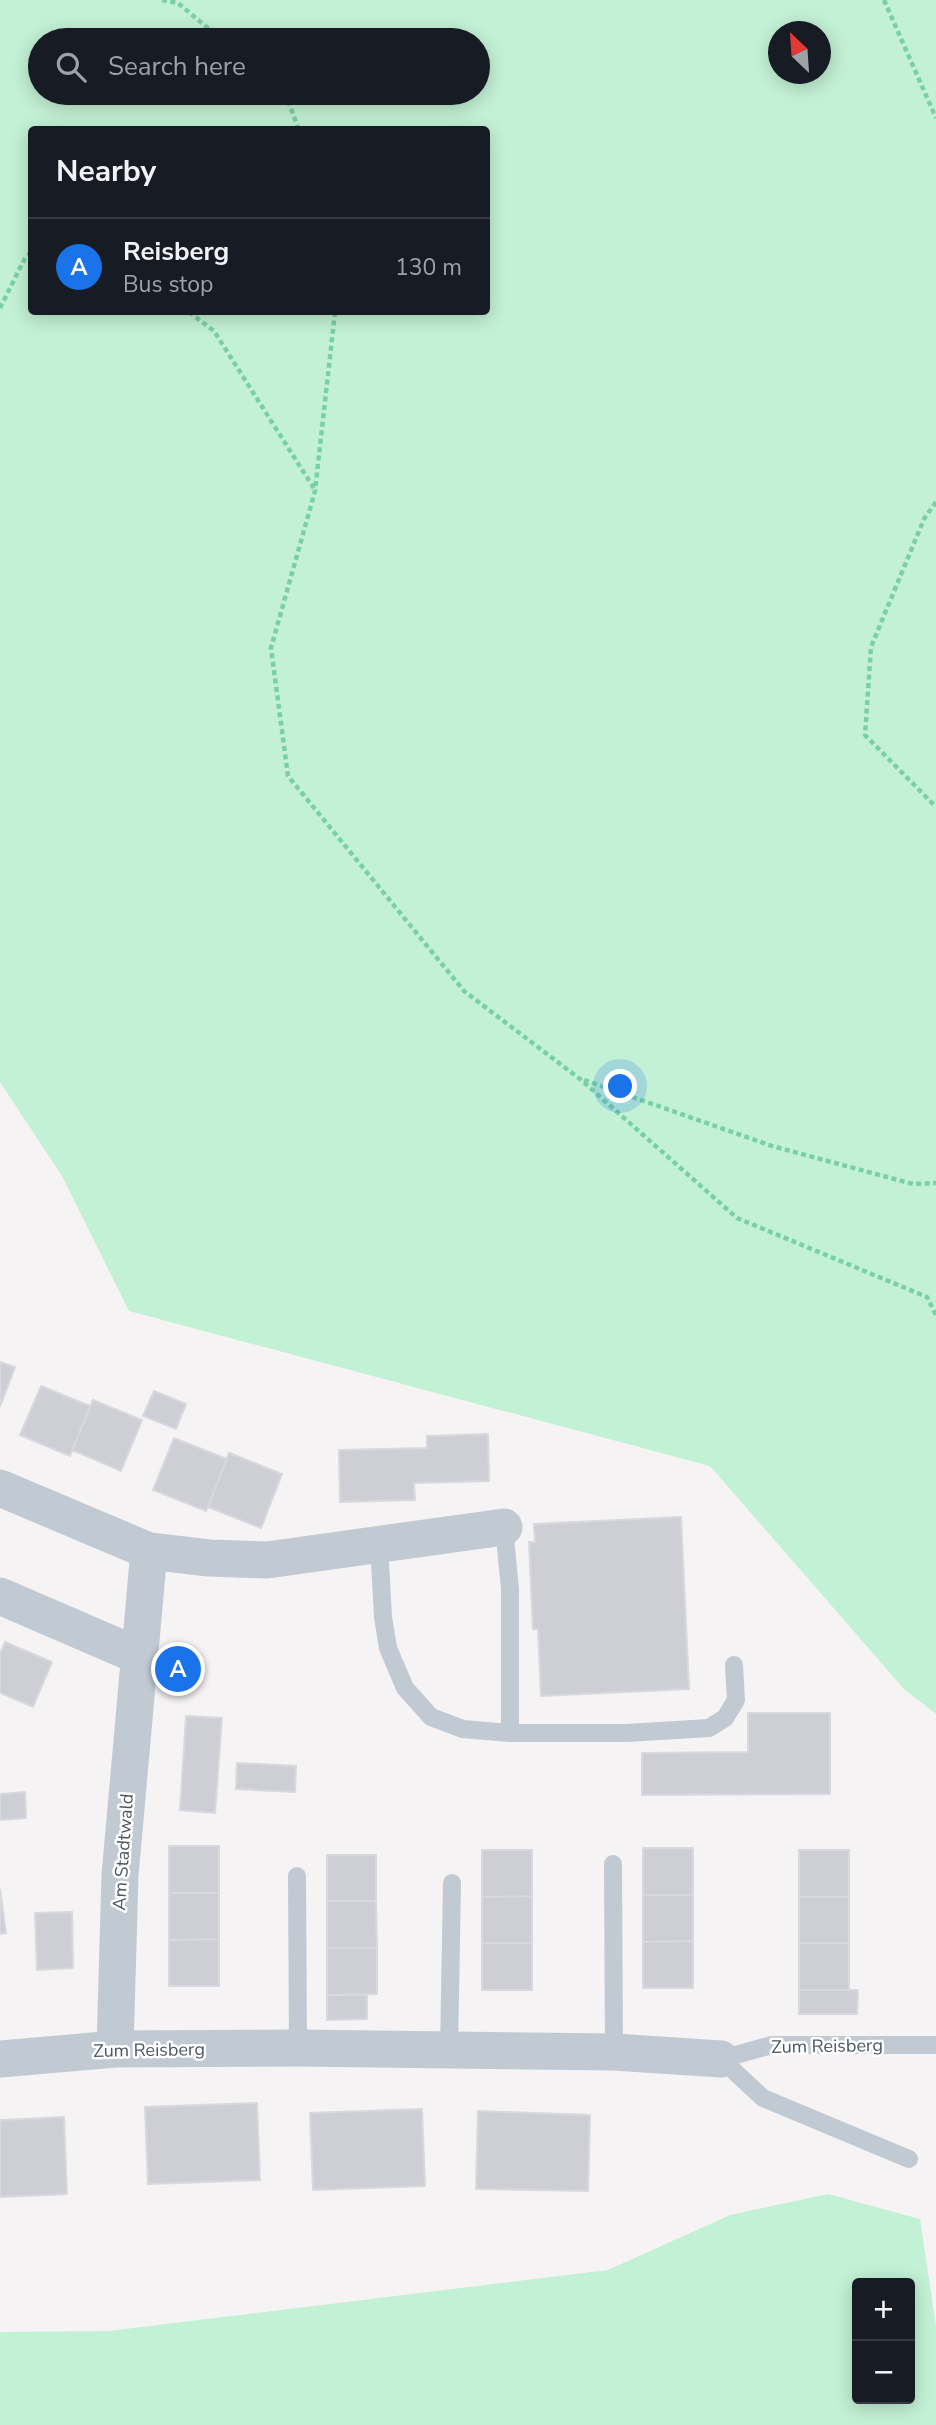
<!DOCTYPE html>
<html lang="en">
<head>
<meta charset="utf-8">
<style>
  :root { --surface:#171b24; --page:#20242c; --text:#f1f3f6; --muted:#9ea1a6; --line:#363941; --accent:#1a73e8 }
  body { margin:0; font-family:"Nunito Sans",sans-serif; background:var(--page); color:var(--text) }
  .controls { position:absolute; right:21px; bottom:21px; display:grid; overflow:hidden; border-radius:7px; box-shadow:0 4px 18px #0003 }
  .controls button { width:63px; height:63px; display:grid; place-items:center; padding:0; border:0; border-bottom:2px solid var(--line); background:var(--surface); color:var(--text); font:35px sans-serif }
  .compass { position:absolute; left:768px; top:21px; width:63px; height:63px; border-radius:50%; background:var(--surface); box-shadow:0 4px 18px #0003; rotate:335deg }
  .you { position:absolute; left:621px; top:1087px; width:24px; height:24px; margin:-18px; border:5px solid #fff; border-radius:50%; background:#1a73e8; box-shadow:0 0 0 10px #1a73e833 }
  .badge { display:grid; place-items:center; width:46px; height:46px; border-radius:50%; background:var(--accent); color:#fff; font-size:23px; font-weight:700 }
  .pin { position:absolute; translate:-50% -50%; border:4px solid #fff; box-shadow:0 2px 7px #0006 }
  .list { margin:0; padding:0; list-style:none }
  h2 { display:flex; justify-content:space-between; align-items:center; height:91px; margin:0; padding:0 28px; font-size:30px }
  h2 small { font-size:23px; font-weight:400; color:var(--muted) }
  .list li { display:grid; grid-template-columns:46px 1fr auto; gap:21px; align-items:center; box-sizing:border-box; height:98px; padding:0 28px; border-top:2px solid var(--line) }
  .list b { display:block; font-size:26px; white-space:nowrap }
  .list p { margin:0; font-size:23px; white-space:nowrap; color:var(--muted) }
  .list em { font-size:23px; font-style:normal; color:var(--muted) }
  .icon { flex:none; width:38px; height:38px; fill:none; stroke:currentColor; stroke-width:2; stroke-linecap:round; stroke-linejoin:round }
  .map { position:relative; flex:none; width:936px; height:2425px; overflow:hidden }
  .search { position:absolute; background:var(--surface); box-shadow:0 4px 18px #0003; left:28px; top:28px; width:462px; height:77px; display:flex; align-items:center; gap:18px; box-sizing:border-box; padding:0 24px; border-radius:38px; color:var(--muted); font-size:26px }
  .panel { position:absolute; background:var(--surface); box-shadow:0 4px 18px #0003; left:28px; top:126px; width:462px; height:189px; border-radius:7px }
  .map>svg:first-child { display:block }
  .green { fill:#c3f1d5; fill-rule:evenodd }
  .building { fill:#cdcfd5; stroke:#d7d9de; stroke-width:2 }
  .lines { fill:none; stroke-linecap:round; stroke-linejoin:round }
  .path { stroke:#7ad0a6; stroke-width:4.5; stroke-dasharray:5 3.5; stroke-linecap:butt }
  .service { stroke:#c1cad2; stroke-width:18 }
  .minor { stroke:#c1cad2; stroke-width:37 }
  .labels { text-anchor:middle; stroke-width:5; stroke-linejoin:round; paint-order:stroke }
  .street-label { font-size:18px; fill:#4a5661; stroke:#fff }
</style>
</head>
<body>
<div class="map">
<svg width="936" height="2425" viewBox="0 0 936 2425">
  <rect width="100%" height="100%" fill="#f5f3f3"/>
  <path class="green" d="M0,0H936V1714L904,1689L710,1466L129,1311L62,1176L0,1082ZM778,32H820V74H778ZM40,40H478V93H40ZM32,130H486V312H32Z
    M828,2194L920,2219L936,2326V2425H0V2332L109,2331L608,2270L730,2215ZM857,2283H910V2399H857Z"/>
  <path class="building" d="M0,1362L15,1367L0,1407Z
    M41,1386L90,1406L70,1456L20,1435Z
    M154,1391L186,1404L176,1429L143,1416Z
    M93,1400L142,1420L121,1471L72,1450Z
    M488,1434L489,1481L414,1483L415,1500L340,1502L339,1450L427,1448V1436Z
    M174,1438L227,1459L206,1511L153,1490Z
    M229,1453L282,1474L261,1528L208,1507Z
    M681,1517L689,1689L541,1696L538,1629H533L529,1542H535L534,1524Z
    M5,1642L52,1662L33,1707L0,1693V1654Z
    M748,1713H830V1794L642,1795V1753L748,1752Z
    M186,1716L222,1718L215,1813L180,1810Z
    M237,1763L296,1766L295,1792L236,1789Z
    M25,1792L26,1818L0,1820V1794Z
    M169,1846H219V1893H169Z
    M643,1848H693V1895H643Z
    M482,1850H532V1896L482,1897Z
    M799,1850H849V1897H799Z
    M327,1855H376V1901H327Z
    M0,1889L6,1933L0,1934Z
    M169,1893H219V1939L169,1940Z
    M643,1895H693V1941L643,1942Z
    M532,1896V1943H482V1897Z
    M799,1897H849V1943H799Z
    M327,1901H376L377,1948H327Z
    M72,1912L73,1968L37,1970L35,1913Z
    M219,1939V1986H169V1940Z
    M693,1941V1988H643V1942Z
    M482,1943H532V1990H482Z
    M799,1943H849V1990H799Z
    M327,1948H377V1994L327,1995Z
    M799,1990H858L857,2014H799Z
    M327,1995H367V2019L327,2020Z
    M257,2103L260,2180L148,2184L145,2107Z
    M422,2109L425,2186L313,2190L310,2113Z
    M478,2111L590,2115L588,2191L476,2189Z
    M64,2117L67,2194L0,2197V2120Z"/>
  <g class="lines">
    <path class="path" d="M162,0L178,3L222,40
      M884,0L936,118
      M285,93L299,130
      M0,308L26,256L32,253
      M189,312L214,331L315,490
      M335,312L315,491L271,648L288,776L464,991L580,1079L737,1218L927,1297L936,1315
      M936,502L924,519L871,647L865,735L936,807
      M584,1080L772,1146L913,1184L936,1183"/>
    <path class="service" d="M504,1527L510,1589V1733
      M379,1544L383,1617L388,1648L405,1688L431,1717L463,1729L510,1733H627L709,1728L725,1718L736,1700L734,1665
      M613,1864L614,2052
      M297,1876L298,2048
      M449,2050L452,1883
      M721,2059L772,2045H935
      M721,2059L763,2098L909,2159"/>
    <path class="minor" d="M0,1488L149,1551L209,1558L267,1560L504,1527
      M0,1596L139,1656
      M115,2049L120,1875L149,1551
      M0,2059L115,2049L298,2048L614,2052L721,2059"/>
  </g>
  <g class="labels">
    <g class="street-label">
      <text transform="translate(123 1852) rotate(-86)" y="6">Am Stadtwald</text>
      <text transform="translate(827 2046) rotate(-1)" y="6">Zum Reisberg</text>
      <text transform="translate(149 2050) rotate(-1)" y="6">Zum Reisberg</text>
    </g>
  </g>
</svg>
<div class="controls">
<button>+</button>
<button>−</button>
</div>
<svg class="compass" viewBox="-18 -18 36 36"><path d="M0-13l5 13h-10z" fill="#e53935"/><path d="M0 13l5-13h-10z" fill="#9ea1a6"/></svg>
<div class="you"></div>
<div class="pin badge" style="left:178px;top:1669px">A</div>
<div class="search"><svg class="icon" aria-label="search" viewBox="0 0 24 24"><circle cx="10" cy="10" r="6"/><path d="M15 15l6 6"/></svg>Search here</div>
<section class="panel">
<h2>Nearby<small></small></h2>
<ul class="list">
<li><span class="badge">A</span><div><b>Reisberg</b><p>Bus stop</p></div><em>130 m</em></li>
</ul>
</section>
</div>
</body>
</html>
